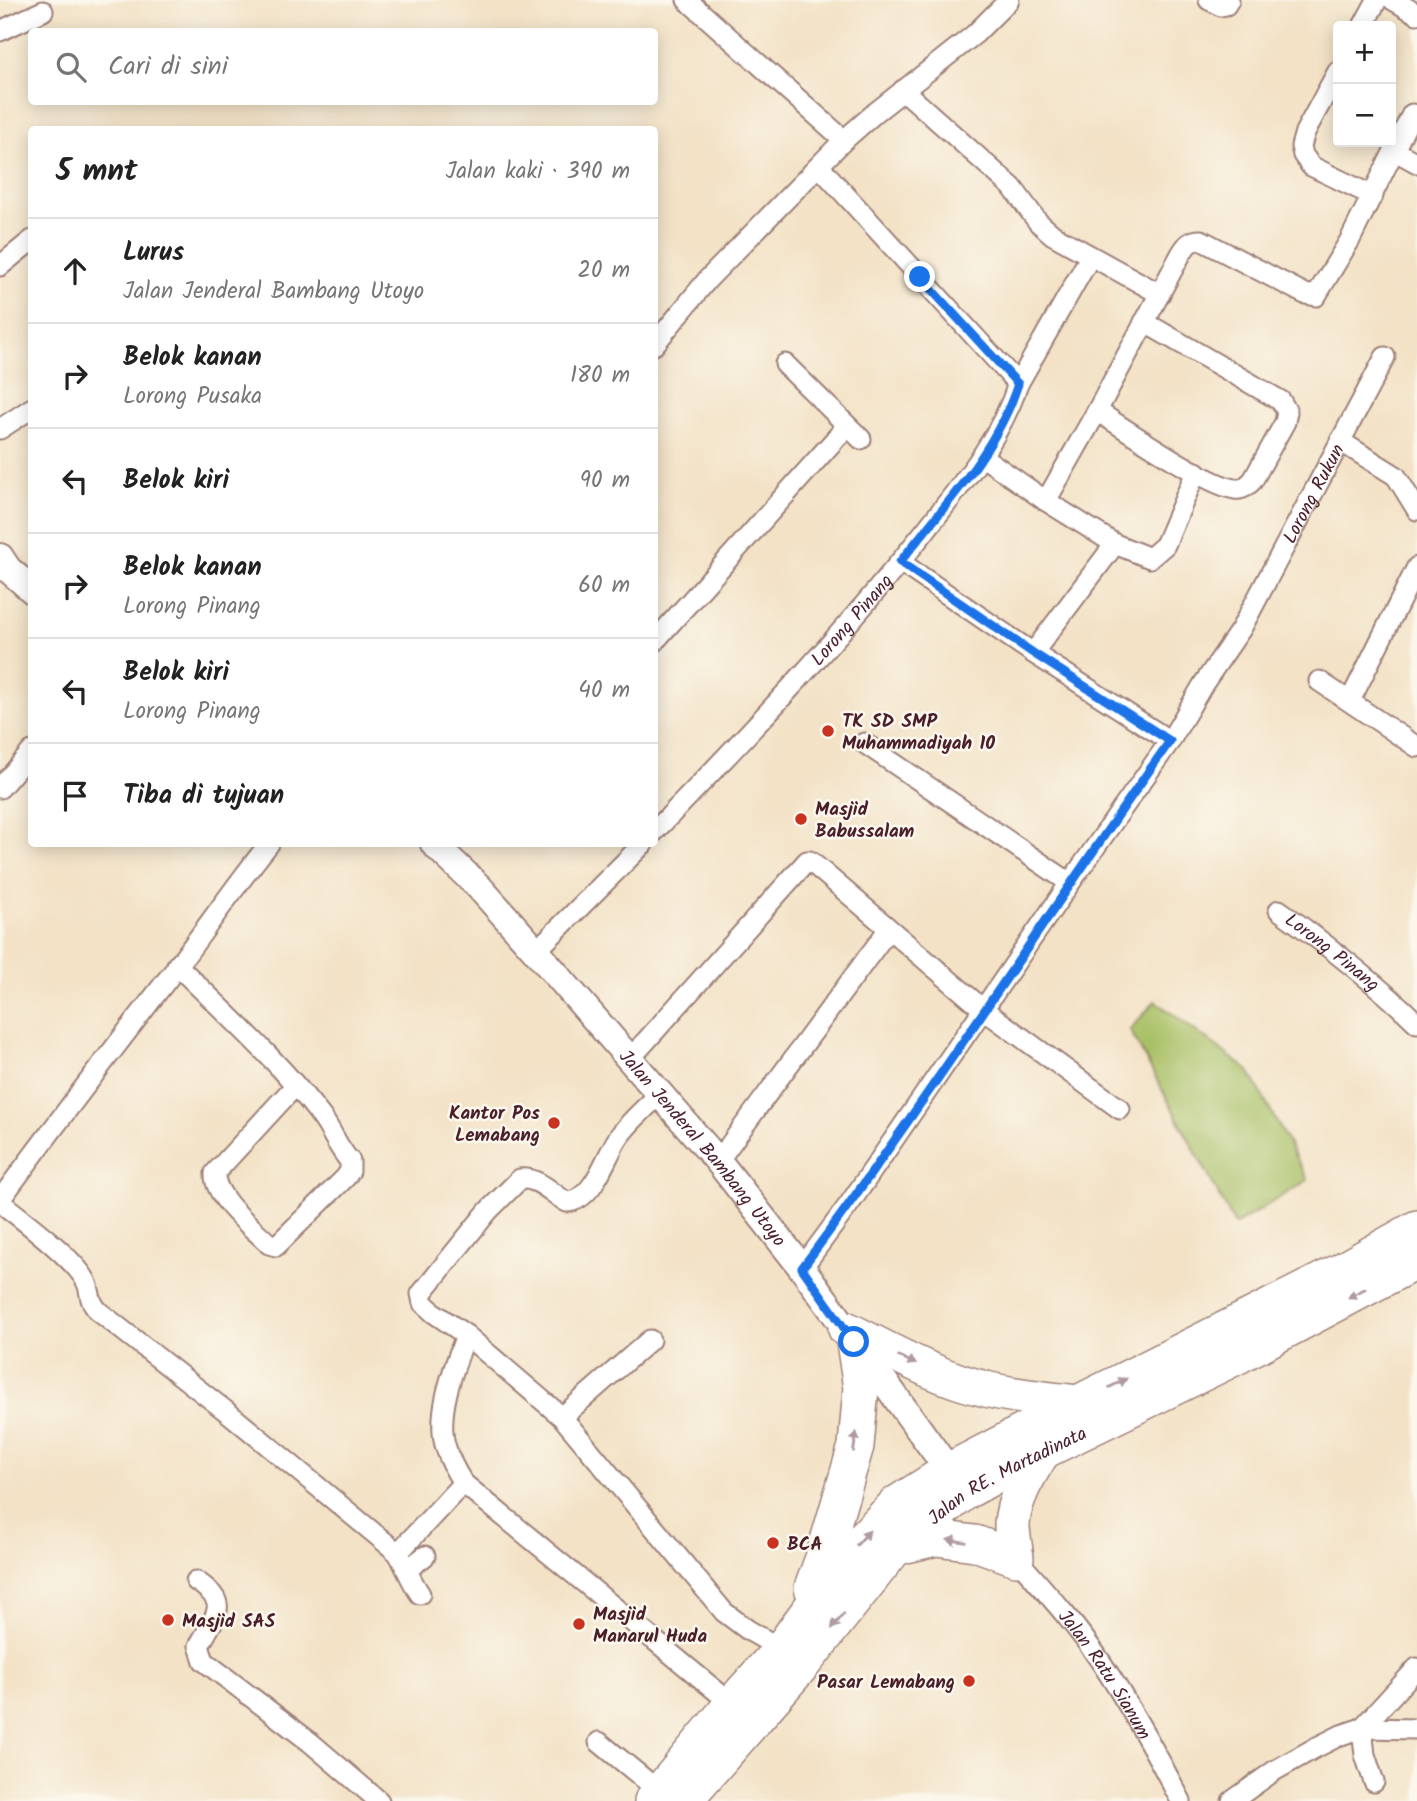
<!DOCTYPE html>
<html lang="id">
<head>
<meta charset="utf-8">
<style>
  :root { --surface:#fff; --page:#f2f2f2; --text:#222; --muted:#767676; --line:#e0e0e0 }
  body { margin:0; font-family:Kalam,sans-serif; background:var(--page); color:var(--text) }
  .controls { position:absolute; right:21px; top:21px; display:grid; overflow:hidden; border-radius:7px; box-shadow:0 4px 18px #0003 }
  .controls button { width:63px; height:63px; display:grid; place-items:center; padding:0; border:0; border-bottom:2px solid var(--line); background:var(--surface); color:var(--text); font:35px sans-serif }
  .stop { position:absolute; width:21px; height:21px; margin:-16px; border:5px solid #1a73e8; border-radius:50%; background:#fff }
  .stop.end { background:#1a73e8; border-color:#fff; box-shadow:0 2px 7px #0008 }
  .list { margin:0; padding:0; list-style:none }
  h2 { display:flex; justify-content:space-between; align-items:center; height:91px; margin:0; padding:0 28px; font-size:30px }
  h2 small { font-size:23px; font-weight:400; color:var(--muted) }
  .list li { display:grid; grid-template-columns:46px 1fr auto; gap:21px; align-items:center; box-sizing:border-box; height:105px; padding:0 28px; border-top:2px solid var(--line) }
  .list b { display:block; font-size:26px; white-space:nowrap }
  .list p { margin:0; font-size:23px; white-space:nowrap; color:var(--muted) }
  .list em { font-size:23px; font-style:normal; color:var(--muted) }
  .icon { flex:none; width:38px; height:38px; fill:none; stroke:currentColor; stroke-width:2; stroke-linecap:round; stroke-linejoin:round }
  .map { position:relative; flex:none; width:1417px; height:1801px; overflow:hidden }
  .search { position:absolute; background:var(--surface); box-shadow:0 4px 18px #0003; left:28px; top:28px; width:630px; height:77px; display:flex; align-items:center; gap:18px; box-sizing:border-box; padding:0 24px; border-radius:7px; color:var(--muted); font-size:26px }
  .panel { position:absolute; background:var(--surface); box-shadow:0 4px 18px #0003; left:28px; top:126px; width:630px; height:721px; border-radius:7px }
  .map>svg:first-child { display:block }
  .green { fill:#a8c065; stroke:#797048; stroke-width:2 }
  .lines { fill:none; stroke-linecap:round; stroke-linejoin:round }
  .street-casing { stroke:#9e8078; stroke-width:23 }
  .secondary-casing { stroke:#9e8078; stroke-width:30 }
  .highway-casing { stroke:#9e8078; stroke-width:38 }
  .street { stroke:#fff; stroke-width:19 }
  .secondary { stroke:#fff; stroke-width:26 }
  .highway { stroke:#fff; stroke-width:35 }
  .oneway { fill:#ae9aa0 }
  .route { stroke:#1a73e8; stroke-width:9 }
  .poi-dot { fill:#c8321e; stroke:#fbf7ec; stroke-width:2.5 }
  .labels { text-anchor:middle; stroke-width:5; stroke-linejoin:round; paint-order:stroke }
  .street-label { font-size:19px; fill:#4a1f2b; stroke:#fbf7ec }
  .poi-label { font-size:19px; font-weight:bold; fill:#4a1f2b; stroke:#fbf7ec; text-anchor:start }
</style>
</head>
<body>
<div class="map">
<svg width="1417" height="1801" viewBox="0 0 1417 1801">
  <rect width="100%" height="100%" fill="#fbf7ec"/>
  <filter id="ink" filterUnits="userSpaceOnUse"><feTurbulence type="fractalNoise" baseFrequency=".0143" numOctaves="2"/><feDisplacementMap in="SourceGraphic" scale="14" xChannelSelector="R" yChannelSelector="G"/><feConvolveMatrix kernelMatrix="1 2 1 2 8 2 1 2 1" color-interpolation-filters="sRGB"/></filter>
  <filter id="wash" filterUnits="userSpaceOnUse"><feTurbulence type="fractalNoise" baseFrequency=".00686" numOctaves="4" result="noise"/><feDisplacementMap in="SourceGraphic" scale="28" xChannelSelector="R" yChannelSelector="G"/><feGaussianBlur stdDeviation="1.57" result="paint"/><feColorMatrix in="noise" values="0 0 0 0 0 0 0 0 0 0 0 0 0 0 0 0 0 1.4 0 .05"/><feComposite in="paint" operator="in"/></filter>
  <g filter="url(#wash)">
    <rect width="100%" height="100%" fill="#f3e2c6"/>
    <path class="green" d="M1155,1001L1249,1071L1308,1180L1235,1225L1130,1030Z"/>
  </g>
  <g filter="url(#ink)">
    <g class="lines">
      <g class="street-casing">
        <g id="street">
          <path d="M687,0L844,140"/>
          <path d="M1209,0L1221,6L1226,5L1229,0"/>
          <path d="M1393,0L1417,14"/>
          <path d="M1363,26L1377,0"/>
          <path d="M0,31L43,11"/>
          <path d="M1338,71L1305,132L1301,146L1303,155L1311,166L1373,196"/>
          <path d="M903,90L1012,187L1038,222L1053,235L1160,294"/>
          <path d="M1395,151L1417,163"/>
          <path d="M0,266L32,240"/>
          <path d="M654,345L708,279L844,140L876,112L975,34L1009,0"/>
          <path d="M785,364L861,439"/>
          <path d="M1018,384L1090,257"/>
          <path d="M1097,411C1124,428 1208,486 1235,489C1243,490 1247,486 1253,480L1285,422L1287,412L1281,401L1144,322"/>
          <path d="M0,429L32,408"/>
          <path d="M1340,441L1396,476L1417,510"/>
          <path d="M983,457L1046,501L1097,411L1181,254C1187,244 1190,240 1201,240L1305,294L1316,296L1350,240L1412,114"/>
          <path d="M1046,501L1115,544L1150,558L1165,545L1196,472"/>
          <path d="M900,562L1033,653L1170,741"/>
          <path d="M654,642L847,426"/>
          <path d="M1033,653L1115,544"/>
          <path d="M1319,681L1417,747"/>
          <path d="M1350,701L1417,567"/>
          <path d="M864,743L1070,883"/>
          <path d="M0,788L32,751"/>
          <path id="s1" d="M654,832C748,735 841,637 925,531C961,485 1000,440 1018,384L819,166"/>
          <path id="s2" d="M1279,910C1327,945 1374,981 1417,1023"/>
          <path d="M536,951L643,844"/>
          <path d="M177,965C226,1014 279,1061 320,1115C332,1130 337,1147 350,1161V1171L345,1178L276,1246L269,1244C253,1228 213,1197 215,1173L295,1086"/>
          <path d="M629,1060L807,861H810L984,1010L1120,1109"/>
          <path d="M718,1161L888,930"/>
          <path d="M0,1200C58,1121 117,1044 177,967C208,926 237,883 269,844"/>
          <path d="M0,1202C22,1219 74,1258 86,1281C92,1293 87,1298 98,1311L231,1415L398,1553L463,1483L732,1704"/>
          <path id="s3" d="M802,1268L850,1203L1070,883L1170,741L1204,683L1241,629L1385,357"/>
          <path d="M650,1340L562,1417L724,1612L748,1630L781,1649"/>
          <path d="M562,1417L466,1335L434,1313L423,1303L421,1294L488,1211L520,1179C539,1177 552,1194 567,1202C595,1200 606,1154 620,1135C631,1120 646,1107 659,1095"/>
          <path d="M463,1483C456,1472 450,1461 446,1448C435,1415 454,1367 466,1335"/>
          <path d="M398,1553C406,1567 411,1581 420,1594"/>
          <path id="s4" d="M1016,1558C1046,1592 1076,1625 1101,1662C1131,1707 1156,1753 1181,1801"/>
          <path d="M408,1569L425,1556"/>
          <path d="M196,1581C232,1604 215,1615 199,1646L204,1661L310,1742L379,1801"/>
          <path d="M599,1742L660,1792"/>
          <path d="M1374,1782L1365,1755L1362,1728L1417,1729"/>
          <path d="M1232,1801L1274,1771L1315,1748L1341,1735L1362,1728L1417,1668"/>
        </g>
      </g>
      <g class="secondary-casing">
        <g id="secondary">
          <path d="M0,557L8,569L32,590"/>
          <path id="s5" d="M434,844L479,887L536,951L718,1161L802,1268L960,1486"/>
        </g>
      </g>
      <g class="highway-casing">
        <g id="highway">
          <path d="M846,1329C891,1351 937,1378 986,1389C1016,1397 1047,1399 1078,1403"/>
          <path d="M898,1547L936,1538L975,1543L1016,1558C1015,1548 1012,1536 1012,1525C1013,1499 1029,1474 1042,1453"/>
          <path d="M812,1588L823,1558L856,1446L861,1388L854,1342"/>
          <path d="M652,1801L732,1704L781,1649L855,1547L896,1504L948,1471L1078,1403L1339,1272L1417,1228"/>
          <path id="s6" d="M684,1801L803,1664L896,1547L965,1492L1007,1469L1236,1357L1417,1261"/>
        </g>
      </g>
      <use href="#street" class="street"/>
      <use href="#secondary" class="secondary"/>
      <use href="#highway" class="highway"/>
    </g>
    <defs><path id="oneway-solid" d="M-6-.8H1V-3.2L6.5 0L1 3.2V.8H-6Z" transform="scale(1.75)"/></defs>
    <g class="oneway">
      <use href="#oneway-solid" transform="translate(1357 1293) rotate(152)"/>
      <use href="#oneway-solid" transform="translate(907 1360) rotate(25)"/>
      <use href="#oneway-solid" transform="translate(1118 1383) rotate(-27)"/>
      <use href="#oneway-solid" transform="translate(855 1442) rotate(-81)"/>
      <use href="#oneway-solid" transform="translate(863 1538) rotate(-48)"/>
      <use href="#oneway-solid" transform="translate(957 1541) rotate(-172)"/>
      <use href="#oneway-solid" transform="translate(838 1621) rotate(129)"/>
    </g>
  </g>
  <g class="lines" filter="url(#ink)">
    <path class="route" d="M854,1342L802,1268C930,1097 1046,916 1170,741L1033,653L900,562C944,506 996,452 1018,384L920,277"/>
  </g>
  <g class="poi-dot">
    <circle cx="828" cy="731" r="7"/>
    <circle cx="801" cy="819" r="7"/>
    <circle cx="554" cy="1123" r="7"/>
    <circle cx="773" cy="1543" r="7"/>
    <circle cx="168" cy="1620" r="7"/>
    <circle cx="579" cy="1624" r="7"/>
    <circle cx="969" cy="1681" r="7"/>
  </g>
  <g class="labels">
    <g class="street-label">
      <text dy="7" stroke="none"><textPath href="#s3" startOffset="929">Lorong Rukun</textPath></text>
      <text dy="7" stroke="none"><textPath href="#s1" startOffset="290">Lorong Pinang</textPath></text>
      <text dy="7" stroke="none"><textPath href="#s2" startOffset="68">Lorong Pinang</textPath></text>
      <text dy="7" stroke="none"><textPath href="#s5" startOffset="406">Jalan Jenderal Bambang Utoyo</textPath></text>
      <text dy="7" stroke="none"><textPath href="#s6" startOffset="464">Jalan RE. Martadinata</textPath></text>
      <text dy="7" stroke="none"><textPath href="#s4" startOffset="147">Jalan Ratu Sianum</textPath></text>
    </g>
    <g class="poi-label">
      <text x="842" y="727">TK SD SMP<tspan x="842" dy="22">Muhammadiyah 10</tspan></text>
      <text x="815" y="815">Masjid<tspan x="815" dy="22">Babussalam</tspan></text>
      <text x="540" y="1119" text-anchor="end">Kantor Pos<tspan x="540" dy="22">Lemabang</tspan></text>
      <text x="787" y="1550">BCA</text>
      <text x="593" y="1620">Masjid<tspan x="593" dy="22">Manarul Huda</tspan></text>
      <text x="182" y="1627">Masjid SAS</text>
      <text x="955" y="1688" text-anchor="end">Pasar Lemabang</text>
    </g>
  </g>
</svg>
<div class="controls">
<button>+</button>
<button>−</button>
</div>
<div class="stop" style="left:854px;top:1342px"></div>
<div class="stop end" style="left:920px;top:277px"></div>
<div class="search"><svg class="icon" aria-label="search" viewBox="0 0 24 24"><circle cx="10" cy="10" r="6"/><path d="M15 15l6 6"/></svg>Cari di sini</div>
<section class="panel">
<h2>5 mnt<small>Jalan kaki · 390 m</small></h2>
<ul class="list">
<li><svg class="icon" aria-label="ahead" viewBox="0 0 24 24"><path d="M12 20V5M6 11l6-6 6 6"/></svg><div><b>Lurus</b><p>Jalan Jenderal Bambang Utoyo</p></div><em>20 m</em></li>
<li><svg class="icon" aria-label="right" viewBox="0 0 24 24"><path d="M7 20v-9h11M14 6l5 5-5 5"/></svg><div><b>Belok kanan</b><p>Lorong Pusaka</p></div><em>180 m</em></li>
<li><svg class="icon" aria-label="left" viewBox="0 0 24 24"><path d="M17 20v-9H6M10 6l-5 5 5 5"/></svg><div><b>Belok kiri</b></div><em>90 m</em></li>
<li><svg class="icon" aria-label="right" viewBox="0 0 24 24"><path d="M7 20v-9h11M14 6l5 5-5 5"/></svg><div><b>Belok kanan</b><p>Lorong Pinang</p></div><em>60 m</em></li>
<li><svg class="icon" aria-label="left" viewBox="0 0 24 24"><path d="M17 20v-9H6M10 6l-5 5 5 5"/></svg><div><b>Belok kiri</b><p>Lorong Pinang</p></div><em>40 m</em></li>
<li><svg class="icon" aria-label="arrive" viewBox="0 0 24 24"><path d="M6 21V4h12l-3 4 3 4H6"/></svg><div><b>Tiba di tujuan</b></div></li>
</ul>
</section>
</div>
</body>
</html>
